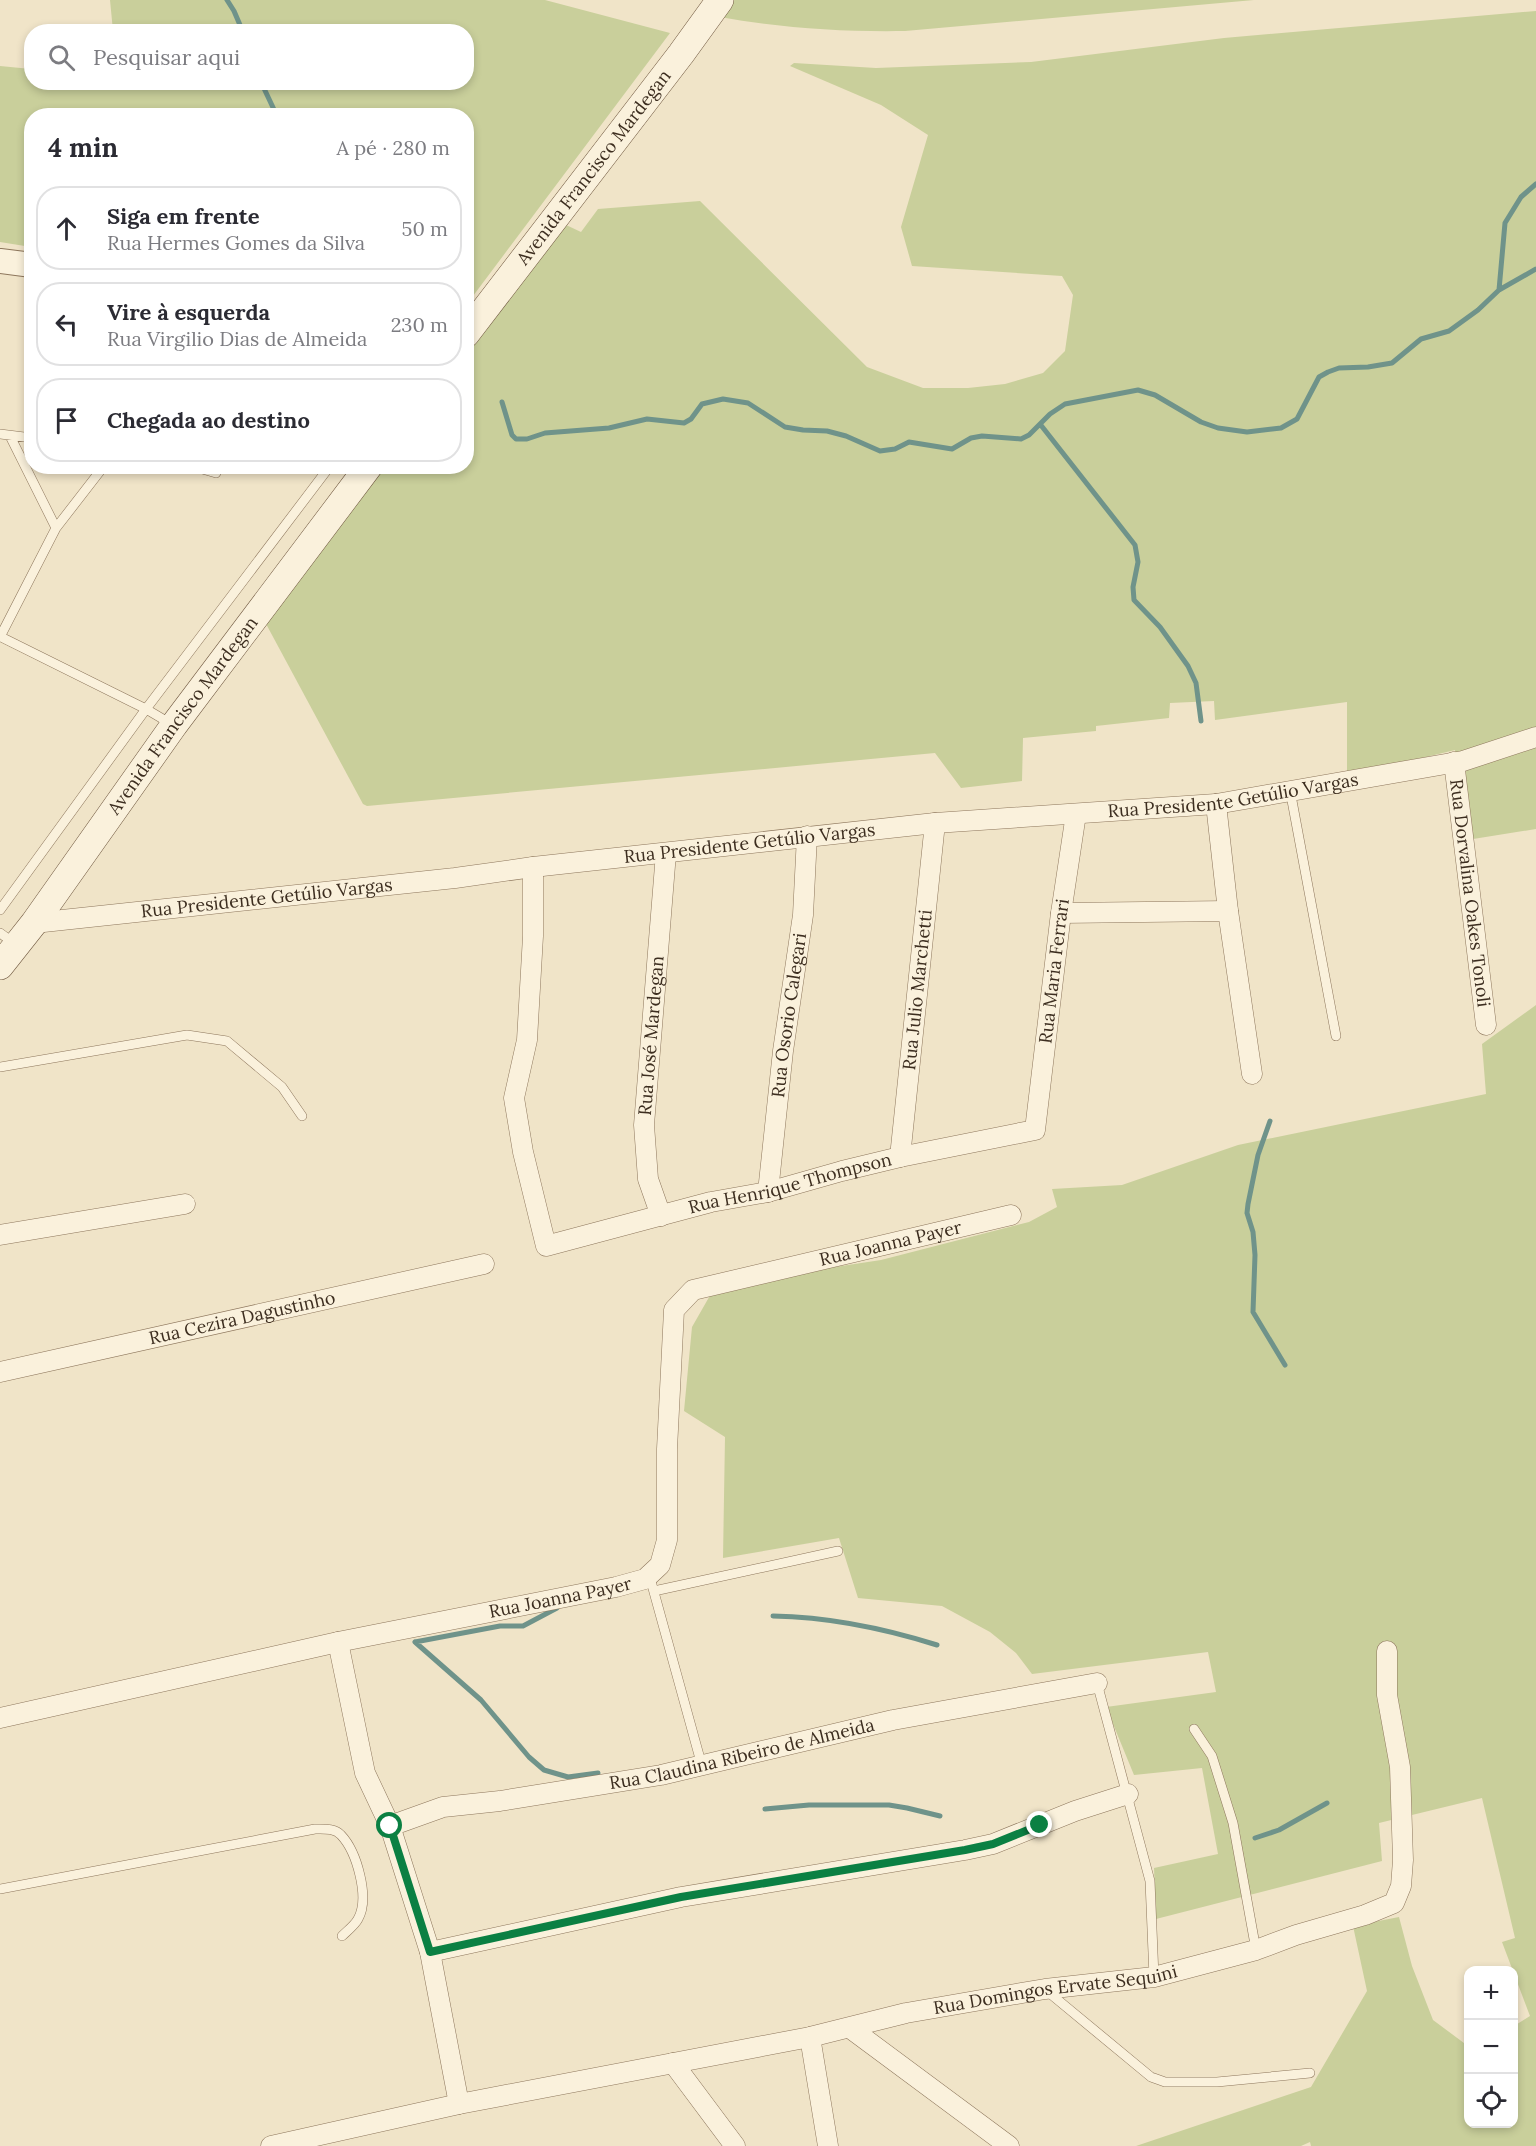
<!DOCTYPE html>
<html lang="pt">
<head>
<meta charset="utf-8">
<style>
  :root { --surface:#fff; --page:#f7f7f7; --text:#2b2b33; --muted:#7c7c81; --line:#e1e1e2 }
  body { margin:0; font-family:Lora,serif; background:var(--page); color:var(--text) }
  .controls { position:absolute; right:18px; bottom:18px; display:grid; overflow:hidden; border-radius:12px; box-shadow:0 3px 9px #0003 }
  .controls button { width:54px; height:54px; display:grid; place-items:center; padding:0; border:0; border-bottom:2px solid var(--line); background:var(--surface); color:var(--text); font:30px sans-serif }
  .stop { position:absolute; width:18px; height:18px; margin:-14px; border:4px solid #0b8043; border-radius:50%; background:#fff }
  .stop.end { background:#0b8043; border-color:#fff; box-shadow:0 2px 6px #0008 }
  .list { margin:0; padding:0; list-style:none }
  h2 { display:flex; justify-content:space-between; align-items:center; height:78px; margin:0; padding:0 24px; font-size:26px }
  h2 small { font-size:20px; font-weight:400; color:var(--muted) }
  .list li { display:grid; grid-template-columns:39px 1fr auto; gap:18px; align-items:center; box-sizing:border-box; height:84px; margin:0 12px 12px; padding:0 12px; border:2px solid var(--line); border-radius:24px }
  .list b { display:block; font-size:22px; white-space:nowrap }
  .list p { margin:0; font-size:20px; white-space:nowrap; color:var(--muted) }
  .list em { font-size:20px; font-style:normal; color:var(--muted) }
  .icon { flex:none; width:33px; height:33px; fill:none; stroke:currentColor; stroke-width:2; stroke-linecap:round; stroke-linejoin:round }
  .map { position:relative; flex:none; width:1536px; height:2146px; overflow:hidden }
  .search { position:absolute; background:var(--surface); box-shadow:0 3px 9px #0003; left:24px; top:24px; width:450px; height:66px; display:flex; align-items:center; gap:15px; box-sizing:border-box; padding:0 21px; border-radius:24px; color:var(--muted); font-size:22px }
  .panel { position:absolute; background:var(--surface); box-shadow:0 3px 9px #0003; left:24px; top:108px; width:450px; height:366px; border-radius:24px }
  .map>svg:first-child { display:block }
  .green { fill:#c9cf9b }
  .lines { fill:none; stroke-linecap:round; stroke-linejoin:round }
  .stream { stroke:#6f938a; stroke-width:5 }
  .service-casing { stroke:#8d765c; stroke-width:10 }
  .minor-casing { stroke:#8d765c; stroke-width:21 }
  .tertiary-casing { stroke:#8d765c; stroke-width:26 }
  .secondary-casing { stroke:#6f573f; stroke-width:28 }
  .service { stroke:#faf1dc; stroke-width:9 }
  .minor { stroke:#faf1dc; stroke-width:20 }
  .tertiary { stroke:#faf1dc; stroke-width:24 }
  .secondary { stroke:#faf1dc; stroke-width:27 }
  .route { stroke:#0b8043; stroke-width:8 }
  .labels { text-anchor:middle; stroke-width:6; stroke-linejoin:round; paint-order:stroke }
  .street-label { font-size:18px; fill:#3d2e20; stroke:#f7eed8 }
</style>
</head>
<body>
<div class="map">
<svg width="1536" height="2146" viewBox="0 0 1536 2146">
  <rect width="100%" height="100%" fill="#f0e4c8"/>
  <path class="green" d="M110,0H545L670,33L467,304L466,116H32L31,247L0,242V66L31,69L32,82H466V32L113,31Z
    M732,0H1254L905,31C842,32 782,28 720,17Z
    M1536,11V829L1467,840L1455,750L1347,776V702L1215,720L1214,701L1170,703L1169,718L1096,726V731L1023,738L1022,781L961,788L935,753L367,806L363,804L265,622L382,467L466,466L467,354L564,224L581,232L598,209L700,201L867,367L923,388H968L1005,384L1043,373L1065,351L1073,295L1062,276L912,266L901,227L928,135L881,105L790,66L794,63L876,68L1031,62L1224,38Z
    M1536,1005V2146H1311L1310,2142L1301,2146H1136L1311,2087L1367,1991L1353,1926L1399,1917L1412,1966L1433,2020L1468,2046V2124H1514V2026L1530,2016L1502,1942L1515,1938L1482,1798L1379,1823L1382,1861L1156,1919L1154,1868L1218,1854L1202,1768L1134,1775L1106,1707L1216,1692L1208,1652L1032,1674L1016,1653L990,1632L942,1606L858,1598L839,1538L723,1558L725,1437L684,1411L692,1327L716,1285L881,1260L1029,1222L1057,1207L1052,1189L1122,1185L1238,1145L1486,1094L1482,1044Z"/>
  <g class="lines">
    <path class="stream" d="M227,0L234,11L243,32
      M261,82L277,116
      M1499,290L1505,223L1521,197L1536,184
      M502,402L512,435L516,439H527L545,433L609,428L647,419L684,423L691,419L702,404L723,399L748,403L785,427L803,430L827,431L846,436L880,451L895,449L909,442L952,449L971,438L982,436L1021,439L1029,435L1050,414L1065,404L1138,390L1155,395L1201,422L1218,428L1247,432L1281,428L1297,419L1319,377L1328,372L1339,368L1368,367L1392,363L1421,339L1449,331L1478,310L1499,290L1536,269
      M1040,424L1135,545L1138,562L1133,587L1134,600L1160,627L1188,666L1196,683L1201,721
      M1270,1121L1258,1155L1248,1204L1247,1213L1253,1232L1255,1255L1253,1312L1285,1365
      M773,1616C830,1617 883,1628 937,1645
      M415,1642L481,1700L529,1757L544,1770L568,1777L598,1773
      M415,1642L500,1626H523L557,1608
      M765,1809L809,1805H889L907,1808L940,1816
      M1255,1838L1279,1830L1327,1803"/>
    <g class="service-casing">
      <path id="service" d="M0,434L32,438
        M10,436L56,528
        M192,466L216,473
        M0,637L56,528L104,466
        M1,637L146,709L173,725
        M1290,790L1336,1036
        M0,910L146,709L330,466
        M0,933L15,944
        M0,1067L187,1035L227,1041L282,1087L302,1116
        M649,1574L702,1766
        M654,1591L838,1551
        M1097,1683L1150,1881L1154,1977
        M1194,1729L1212,1756L1233,1823L1256,1950
        M0,1889L315,1829C324,1829 335,1828 341,1835C357,1852 370,1898 358,1919C355,1925 347,1931 342,1936
        M1047,1991L1151,2077L1165,2082H1217L1310,2073"/>
    </g>
    <g class="minor-casing">
      <g id="minor">
        <path id="s1" d="M1454,762L1486,1025"/>
        <path d="M1216,804L1228,911L1252,1074"/>
        <path id="s2" d="M533,867V936L527,1040L514,1098L523,1152L546,1246L711,1202L768,1192L842,1171L900,1157L1035,1130L1061,913L1076,814"/>
        <path d="M1061,913L1228,911"/>
        <path id="s3" d="M34,923L455,878L533,867L935,823L1216,804L1463,761L1536,737"/>
        <path id="s4" d="M900,1157L935,823"/>
        <path id="s5" d="M768,1192L783,1051L803,915L807,836"/>
        <path id="s6" d="M661,1216L648,1179L644,1125L666,853"/>
        <path d="M0,1235L185,1204"/>
        <path id="s7" d="M0,1372L484,1264"/>
        <path d="M338,1642L365,1773L390,1826L430,1952L459,2104"/>
        <path id="s8" d="M0,1718L338,1642L616,1587L645,1579L660,1565L667,1540V1449L674,1310L693,1290L1011,1215"/>
        <path id="s9" d="M390,1826L443,1807L500,1801L661,1775L893,1720L1097,1683"/>
        <path d="M430,1952L681,1897L965,1850L993,1844L1075,1811L1128,1794"/>
        <path d="M850,2028L1009,2146"/>
        <path d="M810,2037L828,2146"/>
        <path d="M673,2063L735,2146"/>
        <path id="s10" d="M271,2146L459,2104L810,2037L906,2013L1045,1989L1154,1977L1256,1950L1296,1935L1365,1915L1394,1903L1401,1886L1403,1860L1400,1767L1387,1695V1651"/>
      </g>
    </g>
    <g class="tertiary-casing">
      <path id="tertiary" d="M0,261L32,265"/>
    </g>
    <g class="secondary-casing">
      <g id="secondary">
        <path id="s11" d="M466,334L681,54L720,0"/>
        <path id="s12" d="M0,966L34,923L174,725L369,466"/>
      </g>
    </g>
    <use href="#service" class="service"/>
    <use href="#minor" class="minor"/>
    <use href="#tertiary" class="tertiary"/>
    <use href="#secondary" class="secondary"/>
  </g>
  <g class="lines">
    <path class="route" d="M390,1826L430,1952L681,1897L965,1850L993,1844L1040,1825"/>
  </g>
  <g class="labels">
    <g class="street-label">
      <text dy="6" stroke="none"><textPath href="#s11" startOffset="210">Avenida Francisco Mardegan</textPath></text>
      <text dy="6" stroke="none"><textPath href="#s12" startOffset="310">Avenida Francisco Mardegan</textPath></text>
      <text dy="6" stroke="none"><textPath href="#s3" startOffset="1206">Rua Presidente Getúlio Vargas</textPath></text>
      <text dy="6" stroke="none"><textPath href="#s3" startOffset="720">Rua Presidente Getúlio Vargas</textPath></text>
      <text dy="6" stroke="none"><textPath href="#s1" startOffset="132">Rua Dorvalina Oakes Tonoli</textPath></text>
      <text dy="6" stroke="none"><textPath href="#s3" startOffset="234">Rua Presidente Getúlio Vargas</textPath></text>
      <text dy="6" stroke="none"><textPath href="#s2" startOffset="1047">Rua Maria Ferrari</textPath></text>
      <text dy="6" stroke="none"><textPath href="#s4" startOffset="168">Rua Julio Marchetti</textPath></text>
      <text dy="6" stroke="none"><textPath href="#s5" startOffset="178">Rua Osorio Calegari</textPath></text>
      <text dy="6" stroke="none"><textPath href="#s6" startOffset="183">Rua José Mardegan</textPath></text>
      <text dy="6" stroke="none"><textPath href="#s2" startOffset="636">Rua Henrique Thompson</textPath></text>
      <text dy="6" stroke="none"><textPath href="#s8" startOffset="1167">Rua Joanna Payer</textPath></text>
      <text dy="6" stroke="none"><textPath href="#s7" startOffset="248">Rua Cezira Dagustinho</textPath></text>
      <text dy="6" stroke="none"><textPath href="#s8" startOffset="573">Rua Joanna Payer</textPath></text>
      <text dy="6" stroke="none"><textPath href="#s9" startOffset="360">Rua Claudina Ribeiro de Almeida</textPath></text>
      <text dy="6" stroke="none"><textPath href="#s10" startOffset="800">Rua Domingos Ervate Sequini</textPath></text>
    </g>
  </g>
</svg>
<div class="controls">
<button>+</button>
<button>−</button>
<button><svg class="icon" aria-label="locate" viewBox="0 0 24 24"><circle cx="12" cy="12" r="6"/><path d="M12 2v4M12 18v4M2 12h4M18 12h4"/></svg></button>
</div>
<div class="stop" style="left:390px;top:1826px"></div>
<div class="stop end" style="left:1040px;top:1825px"></div>
<div class="search"><svg class="icon" aria-label="search" viewBox="0 0 24 24"><circle cx="10" cy="10" r="6"/><path d="M15 15l6 6"/></svg>Pesquisar aqui</div>
<section class="panel">
<h2>4 min<small>A pé · 280 m</small></h2>
<ul class="list">
<li><svg class="icon" aria-label="ahead" viewBox="0 0 24 24"><path d="M12 20V5M6 11l6-6 6 6"/></svg><div><b>Siga em frente</b><p>Rua Hermes Gomes da Silva</p></div><em>50 m</em></li>
<li><svg class="icon" aria-label="left" viewBox="0 0 24 24"><path d="M17 20v-9H6M10 6l-5 5 5 5"/></svg><div><b>Vire à esquerda</b><p>Rua Virgilio Dias de Almeida</p></div><em>230 m</em></li>
<li><svg class="icon" aria-label="arrive" viewBox="0 0 24 24"><path d="M6 21V4h12l-3 4 3 4H6"/></svg><div><b>Chegada ao destino</b></div></li>
</ul>
</section>
</div>
</body>
</html>
